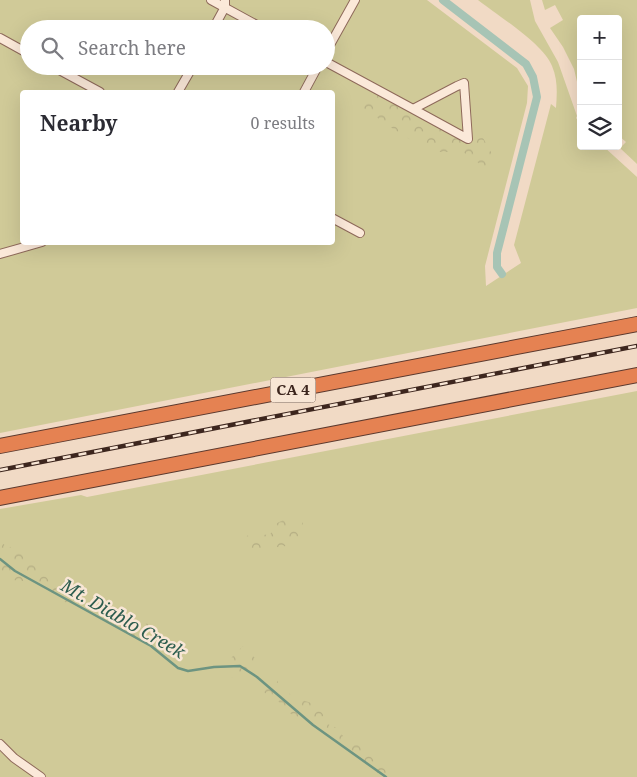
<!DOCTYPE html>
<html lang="en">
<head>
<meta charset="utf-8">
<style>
  :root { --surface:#fff; --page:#f7f7f7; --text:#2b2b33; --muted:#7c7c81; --line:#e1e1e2 }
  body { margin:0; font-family:"Noto Serif",serif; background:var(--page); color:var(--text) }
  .controls { position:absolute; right:15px; top:15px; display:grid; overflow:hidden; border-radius:5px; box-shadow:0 5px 20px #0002 }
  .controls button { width:45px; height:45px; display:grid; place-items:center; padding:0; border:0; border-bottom:1px solid var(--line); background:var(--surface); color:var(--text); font:25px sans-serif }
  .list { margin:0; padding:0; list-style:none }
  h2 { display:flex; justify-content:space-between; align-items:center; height:65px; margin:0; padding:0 20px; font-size:21px }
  h2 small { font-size:16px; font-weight:400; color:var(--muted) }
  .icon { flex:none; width:28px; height:28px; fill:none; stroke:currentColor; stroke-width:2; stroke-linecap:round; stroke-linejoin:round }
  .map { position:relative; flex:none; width:637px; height:777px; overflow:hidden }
  .search { position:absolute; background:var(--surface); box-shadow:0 5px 20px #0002; left:20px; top:20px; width:315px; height:55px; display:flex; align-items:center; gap:12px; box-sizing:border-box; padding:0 18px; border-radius:28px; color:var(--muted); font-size:19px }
  .panel { position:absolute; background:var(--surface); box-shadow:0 5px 20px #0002; left:20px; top:90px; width:315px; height:155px; border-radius:5px }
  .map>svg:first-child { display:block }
  .grass { fill:#d0ca98; fill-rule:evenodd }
  .forest { fill:url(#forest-crowns) }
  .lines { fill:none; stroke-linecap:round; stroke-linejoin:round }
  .stream { stroke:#6d9481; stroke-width:2.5 }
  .canal { stroke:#a7c4b5; stroke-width:8 }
  .street-casing { stroke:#8e695a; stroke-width:10 }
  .highway-casing { stroke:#5b392e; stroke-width:16 }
  .street { stroke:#fbe9d9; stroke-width:8 }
  .highway { stroke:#e58252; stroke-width:14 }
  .rail-casing { stroke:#3d261e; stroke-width:4.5 }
  .rail { stroke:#f8e6d5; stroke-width:2.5; stroke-dasharray:8; stroke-linecap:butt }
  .labels { text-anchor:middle; stroke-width:5; stroke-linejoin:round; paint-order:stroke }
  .shield { fill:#f8e6d5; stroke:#756055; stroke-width:1 }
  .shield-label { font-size:15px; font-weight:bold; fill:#3d261e }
  .water-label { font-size:18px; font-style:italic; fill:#2d5d4f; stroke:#f8e6d5 }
</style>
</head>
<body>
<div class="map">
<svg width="637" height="777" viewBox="0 0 637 777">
  <defs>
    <pattern id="forest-crowns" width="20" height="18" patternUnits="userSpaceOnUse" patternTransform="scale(1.25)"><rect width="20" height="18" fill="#d0ca98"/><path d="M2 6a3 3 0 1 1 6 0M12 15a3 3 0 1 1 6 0" fill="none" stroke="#b4ad83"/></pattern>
  </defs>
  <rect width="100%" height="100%" fill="#f1dac5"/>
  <path class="grass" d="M0,0H427L517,68L528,86L527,103L485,266L486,286L521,263L514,245L551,104L556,108C557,94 558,80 552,66C543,43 498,16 478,0H530L535,21L558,62L577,116L576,118L581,124V146H603L637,177V308L0,433ZM29,29H326V66H29ZM22,92H332V242H22Z
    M542,0H637V164L620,148L626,142L618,135V19H581V99L574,69L563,47L550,28L563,20L555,5L545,10Z
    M637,391V777H0V509L81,495L87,497Z"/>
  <path class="forest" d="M372,87L468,139L483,138L495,159L484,167L463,152H434L402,135L362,107Z
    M296,514L303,523L294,545L247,551L237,539L253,534L270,535L275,524Z
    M0,540L8,549L18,541L44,567L54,585L66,586L79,596L98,605H107L116,614L128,617L138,625L151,623L162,637L178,645V668L151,646L73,603L55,601L34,582L13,580L0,572Z
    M243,646L258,661L252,674L232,678L222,667Z
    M275,676L281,689L299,699L327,708L320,721L337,728L346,740L367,747L386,762L400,777H369L362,759L342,753L313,725L293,716L277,700L260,690Z"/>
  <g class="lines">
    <path class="stream" d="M0,559L15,571L151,646L178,668L188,671L214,667L240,666L257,677L313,725L386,777"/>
    <path class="canal" d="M443,0L526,64L533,77L537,97L497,253V267L502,274"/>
    <g class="street-casing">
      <path id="street" d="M211,0L264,29
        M213,29L225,7V0
        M0,38L29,54
        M326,52L355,0
        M326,62L413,109
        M52,66L100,92
        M464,83L468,139L413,109L457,86Z
        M178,92L193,66
        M304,92L318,66
        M332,218L360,233
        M0,254L42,242
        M0,744L14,758L41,777"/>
    </g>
    <g class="highway-casing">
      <path id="highway" d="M0,446L637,324
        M0,498L637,375"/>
    </g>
    <use href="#street" class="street"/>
    <use href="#highway" class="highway"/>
    <g class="rail-casing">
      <path id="rail" d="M0,470L637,346"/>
    </g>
    <use href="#rail" class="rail"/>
  </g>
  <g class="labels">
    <rect class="shield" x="270.5" y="377.5" width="45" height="25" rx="4"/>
    <g class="shield-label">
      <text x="293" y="395">CA 4</text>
    </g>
    <g class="water-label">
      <text transform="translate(123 619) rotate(30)" y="6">Mt. Diablo Creek</text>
    </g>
  </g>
</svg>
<div class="controls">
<button>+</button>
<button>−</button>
<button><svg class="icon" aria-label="layers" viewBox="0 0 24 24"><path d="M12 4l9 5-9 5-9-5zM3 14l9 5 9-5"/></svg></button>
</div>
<div class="search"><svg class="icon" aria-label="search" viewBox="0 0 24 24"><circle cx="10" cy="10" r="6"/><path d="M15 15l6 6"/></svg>Search here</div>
<section class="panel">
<h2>Nearby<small>0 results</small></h2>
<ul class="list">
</ul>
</section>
</div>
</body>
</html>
